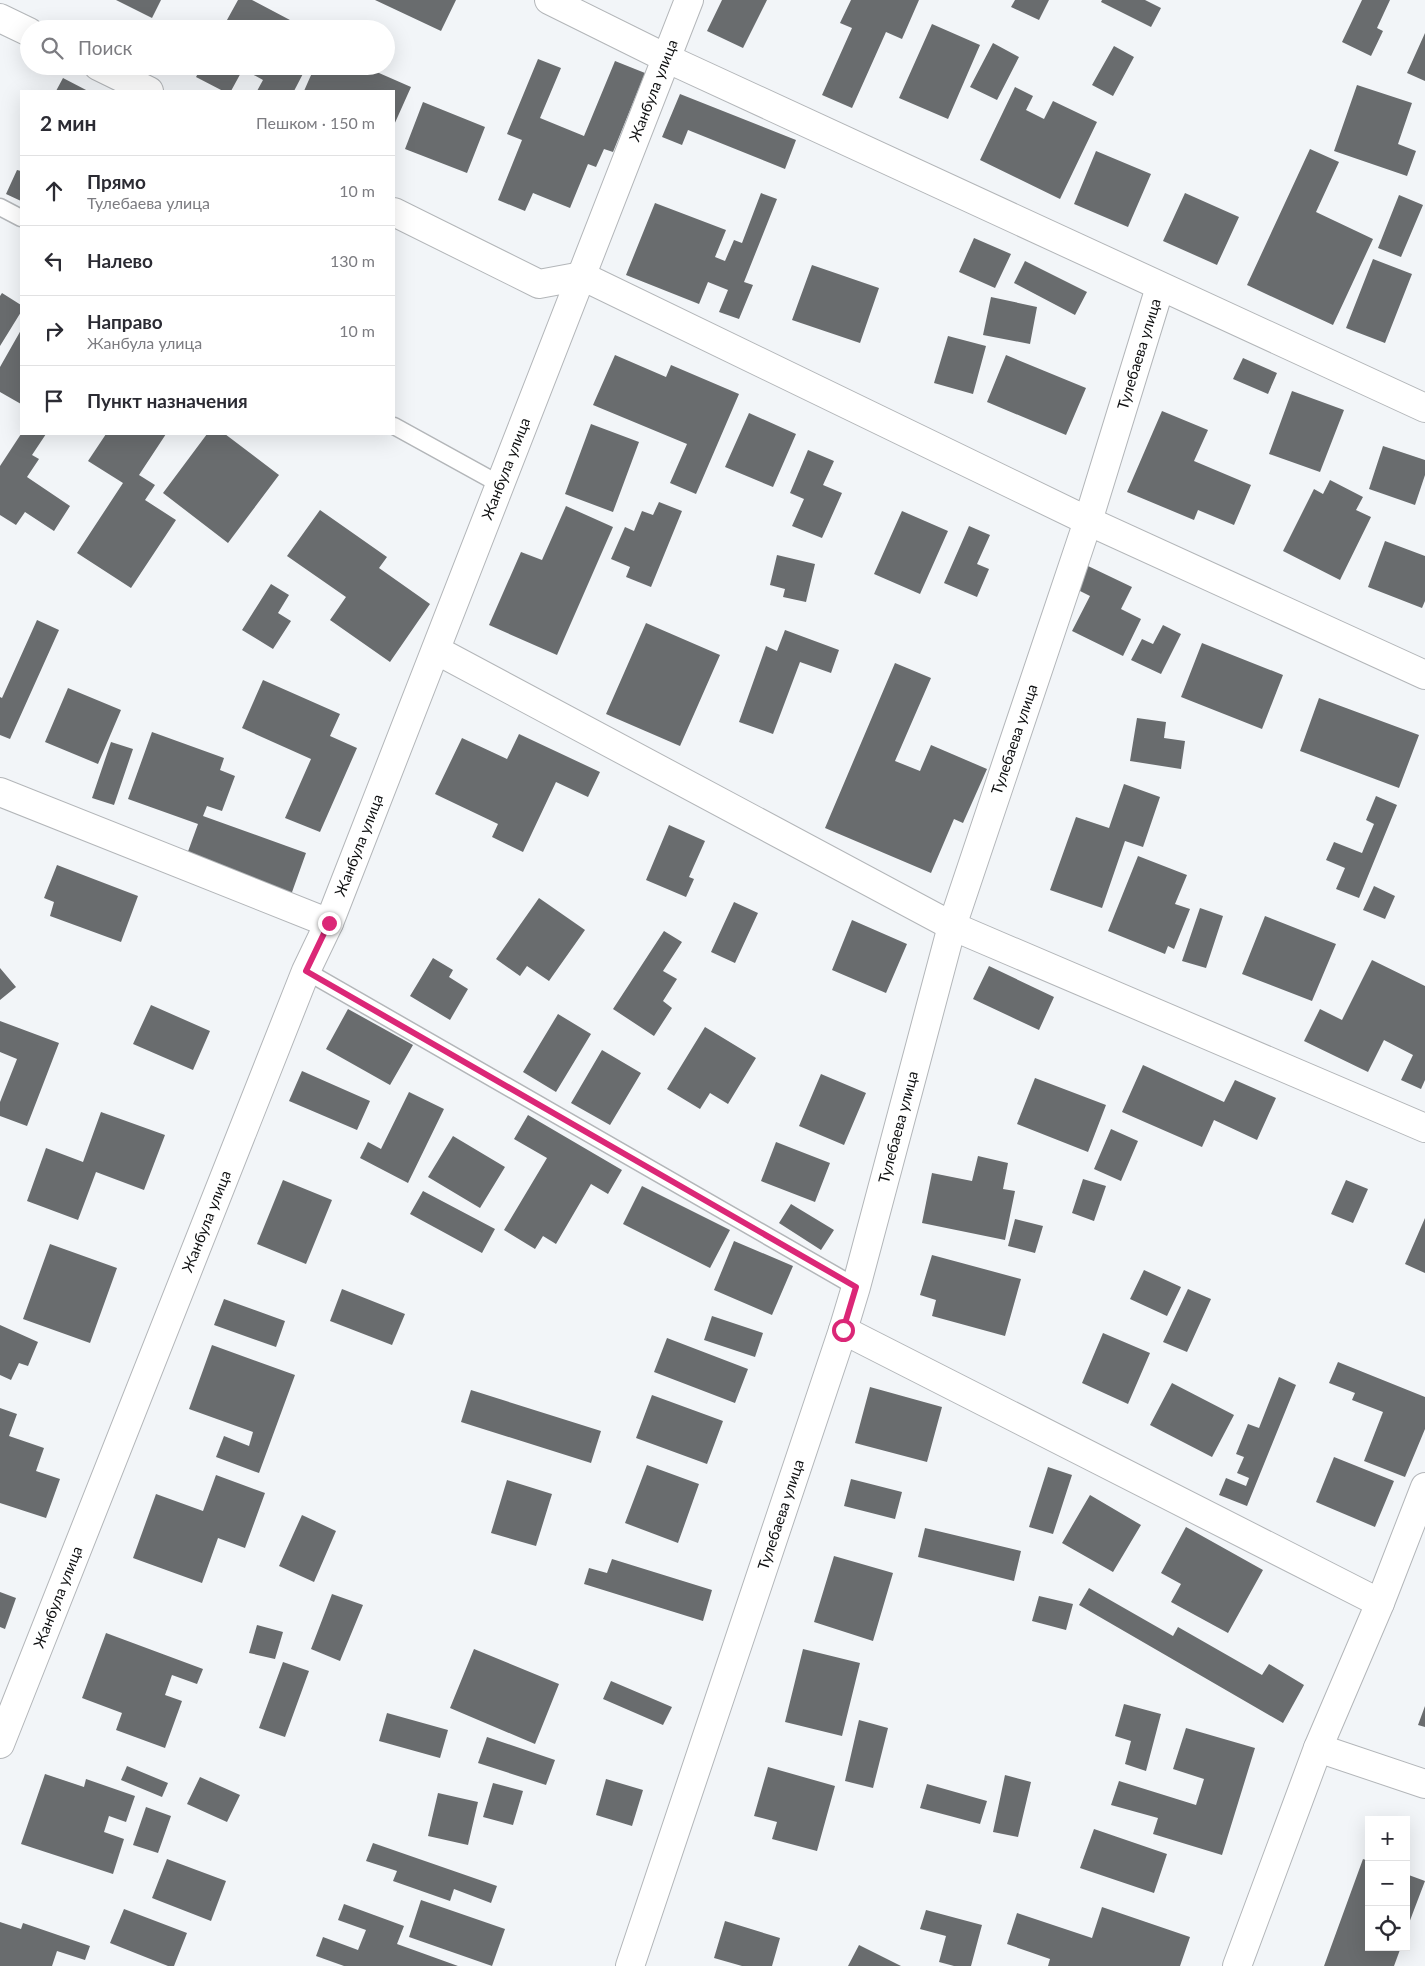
<!DOCTYPE html>
<html lang="ru">
<head>
<meta charset="utf-8">
<style>
  :root { --surface:#fff; --page:#f7f7f7; --text:#2b2b33; --muted:#7c7c81; --line:#e1e1e2 }
  body { margin:0; font-family:Lato,sans-serif; background:var(--page); color:var(--text) }
  .controls { position:absolute; right:15px; bottom:15px; display:grid; overflow:hidden; border-radius:0px; box-shadow:0 5px 20px #0002 }
  .controls button { width:45px; height:45px; display:grid; place-items:center; padding:0; border:0; border-bottom:1px solid var(--line); background:var(--surface); color:var(--text); font:25px sans-serif }
  .stop { position:absolute; width:15px; height:15px; margin:-11px; border:4px solid #db2777; border-radius:50%; background:#fff }
  .stop.end { background:#db2777; border-color:#fff; box-shadow:0 1px 5px #0008 }
  .list { margin:0; padding:0; list-style:none }
  h2 { display:flex; justify-content:space-between; align-items:center; height:65px; margin:0; padding:0 20px; font-size:21px }
  h2 small { font-size:16px; font-weight:400; color:var(--muted) }
  .list li { display:grid; grid-template-columns:32px 1fr auto; gap:15px; align-items:center; box-sizing:border-box; height:70px; padding:0 20px; border-top:1px solid var(--line) }
  .list b { display:block; font-size:19px; white-space:nowrap }
  .list p { margin:0; font-size:16px; white-space:nowrap; color:var(--muted) }
  .list em { font-size:16px; font-style:normal; color:var(--muted) }
  .icon { flex:none; width:28px; height:28px; fill:none; stroke:currentColor; stroke-width:2; stroke-linecap:round; stroke-linejoin:round }
  .map { position:relative; flex:none; width:1425px; height:1966px; overflow:hidden }
  .search { position:absolute; background:var(--surface); box-shadow:0 5px 20px #0002; left:20px; top:20px; width:375px; height:55px; display:flex; align-items:center; gap:12px; box-sizing:border-box; padding:0 18px; border-radius:28px; color:var(--muted); font-size:19px }
  .panel { position:absolute; background:var(--surface); box-shadow:0 5px 20px #0002; left:20px; top:90px; width:375px; height:345px; border-radius:0px }
  .map>svg:first-child { display:block }
  .building { fill:#696c6e }
  .lines { fill:none; stroke-linecap:round; stroke-linejoin:round }
  .service-casing { stroke:#b3b6b9; stroke-width:19 }
  .minor-casing { stroke:#b3b6b9; stroke-width:30 }
  .tertiary-casing { stroke:#b3b6b9; stroke-width:30 }
  .service { stroke:#fff; stroke-width:16 }
  .minor { stroke:#fff; stroke-width:28 }
  .tertiary { stroke:#fff; stroke-width:28 }
  .route { stroke:#db2777; stroke-width:6 }
  .labels { text-anchor:middle; stroke-width:4; stroke-linejoin:round; paint-order:stroke }
  .street-label { font-size:15px; fill:#0e0f10; stroke:#fff }
</style>
</head>
<body>
<div class="map">
<svg width="1425" height="1966" viewBox="0 0 1425 1966">
  <rect width="100%" height="100%" fill="#f2f5f8"/>
  <path class="building" d="M116,0H161L152,18Z
    M238,0H252L307,29H222Z
    M375,0H456L441,31Z
    M722,0H767L743,48L707,31Z
    M851,0H919L902,39L886,32L852,108L822,95L852,28L840,23Z
    M1015,0H1049L1039,20L1011,7Z
    M1102,0H1145L1161,8L1151,27L1101,2Z
    M1362,0H1390L1377,28L1383,31L1371,56L1342,42Z
    M932,24L980,45L948,119L899,98Z
    M1425,33V81L1407,73Z
    M993,43L1019,57L997,100L970,87Z
    M1114,46L1134,57L1113,96L1092,85Z
    M538,59L561,68L540,118L584,136L615,61L645,73L613,152L604,149L596,167L588,164L570,208L533,193L525,211L498,200L522,140L507,134Z
    M202,66H307L294,91H257L263,80L243,69L231,91H223L196,77Z
    M315,66H363L411,87L394,125V91H304Z
    M63,78L88,91H56Z
    M1357,85L1412,103L1398,144L1416,151L1407,176L1334,151Z
    M1015,87L1033,96L1026,110L1044,119L1053,101L1097,122L1060,199L980,160Z
    M680,94L796,140L785,169L688,130L682,145L662,137Z
    M423,102L485,127L467,173L405,149Z
    M1310,149L1339,162L1316,212L1373,239L1333,325L1247,285Z
    M1096,151L1151,174L1128,227L1074,204Z
    M17,170L21,171V201L6,194Z
    M761,193L777,199L744,282L753,285L739,319L719,312L728,290L708,282L699,304L626,275L655,203L726,230L715,257L725,261L734,240L742,243Z
    M1185,193L1239,217L1217,265L1163,241Z
    M1399,195L1423,205L1401,257L1378,248Z
    M974,238L1011,254L995,288L959,272Z
    M1373,259L1412,274L1385,343L1346,328Z
    M1025,261L1087,292L1075,315L1014,283Z
    M812,265L879,288L860,343L792,320Z
    M2,293L21,305V312L0,346V296Z
    M991,297L1037,307L1030,344L983,335Z
    M21,330V404L0,392V367Z
    M948,336L986,346L973,394L934,383Z
    M615,355L666,377L671,365L739,394L696,494L670,483L687,444L593,405Z
    M1006,355L1086,388L1066,435L987,402Z
    M1243,358L1277,373L1268,394L1233,379Z
    M1292,391L1344,410L1320,472L1269,454Z
    M1162,411L1208,430L1194,461L1251,485L1234,525L1198,510L1194,520L1127,492Z
    M749,413L796,434L773,487L725,467Z
    M591,424L639,442L613,512L565,494Z
    M21,434H46L32,455L39,459L27,477L70,506L54,531L25,512L16,525L0,515V466Z
    M106,434H166L139,475L155,485L145,500L176,520L131,588L77,553L123,483L88,461Z
    M207,434H225L279,475L228,543L163,493Z
    M1383,446L1425,460V475L1415,505L1369,489Z
    M808,450L834,461L823,485L842,493L822,538L792,526L804,499L790,493Z
    M1330,480L1363,497L1356,510L1371,517L1340,580L1283,551L1314,489L1323,494Z
    M659,502L682,511L651,587L626,577L630,567L611,559L625,527L634,531L642,511L653,515Z
    M566,506L613,527L557,655L489,625L521,552L542,560Z
    M320,510L387,557L379,568L430,604L390,662L330,620L346,597L287,556Z
    M902,511L948,531L920,594L874,574Z
    M969,526L990,535L977,564L989,569L977,597L944,583Z
    M1385,541L1425,556V601L1422,608L1368,587Z
    M777,555L815,564L806,602L783,597L785,589L770,585Z
    M1088,566L1132,587L1121,609L1141,619L1123,656L1072,631L1090,596L1076,589Z
    M271,584L289,595L278,613L291,621L273,649L242,630Z
    M37,620L59,630L10,739L0,735V697L2,698Z
    M646,623L720,655L680,746L606,714Z
    M1163,625L1181,634L1161,674L1131,660L1142,639L1153,644Z
    M785,630L839,650L831,673L800,662L773,734L739,722L766,646L777,651Z
    M1202,643L1283,675L1262,729L1181,697Z
    M895,663L931,678L895,761L920,771L931,745L987,769L963,823L954,819L931,873L825,828Z
    M263,680L340,714L330,736L357,748L320,832L285,818L311,759L242,728Z
    M68,688L121,710L98,764L45,742Z
    M1319,698L1419,735L1399,788L1300,751Z
    M1137,718L1166,722L1164,738L1185,741L1181,769L1130,761Z
    M152,732L224,758L220,770L235,776L222,811L207,806L203,816L306,853L291,895L186,857L198,824L128,799Z
    M519,734L600,772L588,797L556,782L523,852L492,837L498,824L435,794L462,738L507,759Z
    M111,742L133,749L114,805L92,798Z
    M1124,784L1160,797L1143,847L1125,841L1102,908L1050,890L1076,817L1109,828Z
    M1376,796L1397,805L1359,898L1336,889L1345,868L1326,860L1334,842L1362,853L1374,824L1366,820Z
    M669,825L705,841L689,877L694,879L686,897L646,880Z
    M1138,856L1187,875L1175,904L1190,909L1174,949L1168,946L1165,954L1108,931Z
    M57,865L138,896L121,942L50,916L54,902L44,898Z
    M1374,886L1395,896L1385,919L1363,910Z
    M539,898L585,930L549,981L527,966L520,976L496,959Z
    M734,902L758,913L735,963L711,952Z
    M1200,908L1223,916L1206,968L1182,961Z
    M1265,916L1336,944L1312,1001L1242,974Z
    M852,920L907,944L886,993L832,970Z
    M664,931L682,942L663,971L677,979L663,1001L672,1008L654,1036L613,1009Z
    M433,958L453,970L449,977L468,989L450,1020L410,996Z
    M1372,960L1425,986V1080L1421,1089L1401,1080L1413,1055L1384,1040L1368,1072L1304,1041L1320,1009L1342,1020Z
    M989,966L1054,997L1039,1030L973,999Z
    M0,968L16,987L0,1000Z
    M151,1005L210,1031L193,1070L133,1044Z
    M348,1009L413,1045L390,1085L326,1049Z
    M558,1014L591,1034L556,1092L523,1072Z
    M0,1021L59,1043L27,1126L0,1116V1102L17,1059L0,1052Z
    M705,1027L756,1058L728,1104L710,1093L700,1109L667,1089Z
    M602,1050L641,1073L610,1125L571,1103Z
    M1143,1065L1224,1102L1235,1080L1276,1098L1257,1140L1214,1120L1202,1147L1122,1112Z
    M302,1071L370,1101L357,1130L289,1101Z
    M821,1074L866,1093L844,1145L799,1126Z
    M1035,1078L1106,1105L1088,1152L1017,1124Z
    M409,1092L444,1109L408,1183L360,1158L368,1142L381,1149Z
    M101,1112L165,1135L144,1190L96,1172L78,1220L27,1201L46,1148L83,1162Z
    M528,1115L622,1170L608,1194L591,1184L556,1244L543,1236L535,1249L504,1230L547,1158L514,1139Z
    M1111,1129L1138,1141L1121,1181L1094,1169Z
    M453,1136L505,1167L480,1208L428,1177Z
    M776,1142L830,1163L815,1202L761,1181Z
    M978,1156L1008,1163L1003,1189L1015,1191L1005,1240L922,1223L932,1173L972,1181Z
    M1083,1179L1106,1186L1094,1221L1072,1213Z
    M283,1180L332,1200L306,1264L257,1244Z
    M1346,1180L1368,1189L1353,1223L1331,1214Z
    M642,1186L730,1230L710,1268L623,1224Z
    M423,1191L495,1229L482,1253L410,1214Z
    M791,1204L834,1230L821,1250L779,1223Z
    M1425,1218V1273L1405,1264Z
    M1015,1219L1043,1226L1035,1253L1008,1246Z
    M734,1241L793,1266L772,1315L714,1290Z
    M50,1244L117,1268L90,1343L23,1319Z
    M932,1255L1021,1279L1005,1336L932,1316L936,1300L920,1295Z
    M1144,1270L1181,1287L1167,1316L1130,1299Z
    M342,1289L405,1314L392,1345L330,1321Z
    M1188,1289L1211,1299L1187,1352L1163,1342Z
    M224,1299L285,1321L276,1347L214,1325Z
    M712,1316L763,1333L755,1357L704,1340Z
    M0,1325L38,1342L28,1366L19,1363L11,1380L0,1375Z
    M1103,1333L1150,1353L1128,1404L1082,1383Z
    M667,1338L748,1369L735,1403L654,1372Z
    M212,1345L295,1375L259,1473L216,1457L224,1436L249,1446L253,1432L189,1409Z
    M1338,1362L1425,1397V1429L1405,1477L1364,1461L1383,1412L1352,1400L1355,1393L1329,1383Z
    M1279,1377L1296,1385L1247,1506L1219,1495L1226,1478L1246,1486L1249,1478L1237,1473L1244,1457L1236,1454L1248,1424L1259,1428Z
    M1172,1383L1234,1415L1212,1457L1150,1425Z
    M870,1387L942,1407L927,1462L855,1443Z
    M471,1390L601,1431L591,1463L461,1422Z
    M652,1395L723,1421L707,1464L636,1438Z
    M0,1408L17,1414L9,1436L44,1448L36,1471L60,1479L46,1518L0,1503Z
    M1334,1457L1394,1481L1375,1527L1316,1502Z
    M647,1465L699,1484L678,1543L625,1523Z
    M1048,1467L1072,1475L1053,1534L1029,1527Z
    M216,1475L265,1493L245,1548L218,1538L202,1583L133,1558L156,1494L203,1511Z
    M851,1479L902,1492L895,1519L844,1506Z
    M507,1480L552,1494L536,1546L491,1533Z
    M1090,1495L1141,1525L1113,1572L1062,1543Z
    M302,1515L336,1531L314,1582L279,1566Z
    M1186,1527L1263,1570L1228,1633L1171,1602L1181,1584L1161,1573Z
    M925,1528L1021,1551L1014,1581L918,1557Z
    M834,1556L893,1573L873,1641L814,1622Z
    M612,1559L712,1590L703,1621L584,1584L589,1568L607,1573Z
    M1089,1588L1173,1636L1178,1627L1262,1675L1269,1664L1304,1685L1283,1723L1079,1605Z
    M0,1592L16,1598L5,1629L0,1627Z
    M332,1594L363,1605L340,1661L311,1649Z
    M1039,1596L1073,1604L1066,1630L1032,1621Z
    M257,1625L283,1632L275,1659L249,1653Z
    M106,1633L203,1669L197,1684L172,1675L165,1695L182,1701L165,1748L116,1730L122,1713L82,1698Z
    M474,1649L559,1684L535,1744L450,1708Z
    M803,1649L860,1663L842,1736L785,1722Z
    M283,1662L309,1671L285,1737L259,1728Z
    M611,1681L672,1707L663,1725L603,1699Z
    M1124,1704L1161,1714L1146,1771L1125,1764L1131,1741L1115,1736Z
    M1425,1706V1727L1418,1725Z
    M387,1713L448,1730L440,1758L379,1741Z
    M859,1720L888,1728L873,1788L845,1781Z
    M1186,1728L1255,1748L1222,1855L1153,1834L1158,1818L1111,1805L1119,1781L1196,1805L1204,1779L1173,1769Z
    M487,1737L555,1760L546,1785L478,1763Z
    M127,1766L168,1783L162,1797L121,1780Z
    M768,1767L835,1786L817,1851L772,1839L777,1822L754,1816Z
    M45,1774L84,1787L86,1779L135,1796L126,1822L109,1816L104,1832L124,1839L113,1874L21,1844Z
    M1005,1775L1031,1782L1018,1837L993,1832Z
    M200,1777L240,1795L227,1822L187,1804Z
    M606,1779L643,1790L632,1826L596,1815Z
    M493,1783L523,1791L513,1825L483,1817Z
    M927,1784L987,1801L980,1824L920,1808Z
    M438,1793L478,1802L468,1845L428,1836Z
    M146,1807L171,1816L158,1853L133,1845Z
    M1094,1829L1167,1854L1154,1893L1080,1868Z
    M373,1843L497,1886L491,1903L454,1889L450,1901L393,1881L397,1871L366,1861Z
    M167,1859L226,1881L211,1921L152,1898Z
    M1363,1859L1369,1861V1947H1401L1394,1966H1324Z
    M1406,1874L1425,1881L1406,1931Z
    M421,1900L505,1929L492,1966L409,1937Z
    M344,1904L404,1926L397,1944L458,1966H344L316,1956L323,1937L358,1950L366,1930L338,1920Z
    M1102,1907L1190,1937L1180,1966H1048L1050,1959L1007,1944L1017,1913L1092,1938Z
    M124,1909L187,1933L174,1966H168L110,1943Z
    M926,1910L982,1925L971,1966H954L939,1962L946,1936L920,1929Z
    M725,1921L780,1938L772,1966H742L714,1958Z
    M0,1922L21,1929L23,1923L90,1946L85,1960L57,1951L52,1966H0Z
    M859,1945L901,1966H848Z"/>
  <g class="lines">
    <g class="service-casing">
      <path id="service" d="M0,207L21,218
        M394,426L501,485
        M306,971L856,1287"/>
    </g>
    <g class="minor-casing">
      <g id="minor">
        <path d="M549,0L666,58L1425,408"/>
        <path d="M0,18L29,32"/>
        <path d="M98,66L149,91"/>
        <path d="M394,212L539,284L582,276L1088,521L1425,675"/>
        <path d="M436,650L952,926L1425,1128"/>
        <path d="M0,792L329,923"/>
        <path d="M843,1330L1380,1603"/>
        <path d="M1318,1748L1425,1784"/>
        <path id="s1" d="M630,1966L843,1330L856,1287L952,926L1088,521L1160,287"/>
        <path d="M1237,1966L1318,1748L1380,1603L1425,1487"/>
      </g>
    </g>
    <g class="tertiary-casing">
      <g id="tertiary">
        <path id="s2" d="M0,1744L306,971L329,923L689,0"/>
      </g>
    </g>
    <use href="#service" class="service"/>
    <use href="#minor" class="minor"/>
    <use href="#tertiary" class="tertiary"/>
  </g>
  <g class="lines">
    <path class="route" d="M329,923L306,971L856,1287L843,1330"/>
  </g>
  <g class="labels">
    <g class="street-label">
      <text dy="5" stroke="none"><textPath href="#s2" startOffset="1778">Жанбула улица</textPath></text>
      <text dy="5" stroke="none"><textPath href="#s1" startOffset="1691">Тулебаева улица</textPath></text>
      <text dy="5" stroke="none"><textPath href="#s2" startOffset="1372">Жанбула улица</textPath></text>
      <text dy="5" stroke="none"><textPath href="#s1" startOffset="1286">Тулебаева улица</textPath></text>
      <text dy="5" stroke="none"><textPath href="#s2" startOffset="968">Жанбула улица</textPath></text>
      <text dy="5" stroke="none"><textPath href="#s1" startOffset="881">Тулебаева улица</textPath></text>
      <text dy="5" stroke="none"><textPath href="#s2" startOffset="562">Жанбула улица</textPath></text>
      <text dy="5" stroke="none"><textPath href="#s1" startOffset="476">Тулебаева улица</textPath></text>
      <text dy="5" stroke="none"><textPath href="#s2" startOffset="158">Жанбула улица</textPath></text>
    </g>
  </g>
</svg>
<div class="controls">
<button>+</button>
<button>−</button>
<button><svg class="icon" aria-label="locate" viewBox="0 0 24 24"><circle cx="12" cy="12" r="6"/><path d="M12 2v4M12 18v4M2 12h4M18 12h4"/></svg></button>
</div>
<div class="stop" style="left:843px;top:1330px"></div>
<div class="stop end" style="left:329px;top:923px"></div>
<div class="search"><svg class="icon" aria-label="search" viewBox="0 0 24 24"><circle cx="10" cy="10" r="6"/><path d="M15 15l6 6"/></svg>Поиск</div>
<section class="panel">
<h2>2 мин<small>Пешком · 150 m</small></h2>
<ul class="list">
<li><svg class="icon" aria-label="ahead" viewBox="0 0 24 24"><path d="M12 20V5M6 11l6-6 6 6"/></svg><div><b>Прямо</b><p>Тулебаева улица</p></div><em>10 m</em></li>
<li><svg class="icon" aria-label="left" viewBox="0 0 24 24"><path d="M17 20v-9H6M10 6l-5 5 5 5"/></svg><div><b>Налево</b></div><em>130 m</em></li>
<li><svg class="icon" aria-label="right" viewBox="0 0 24 24"><path d="M7 20v-9h11M14 6l5 5-5 5"/></svg><div><b>Направо</b><p>Жанбула улица</p></div><em>10 m</em></li>
<li><svg class="icon" aria-label="arrive" viewBox="0 0 24 24"><path d="M6 21V4h12l-3 4 3 4H6"/></svg><div><b>Пункт назначения</b></div></li>
</ul>
</section>
</div>
</body>
</html>
